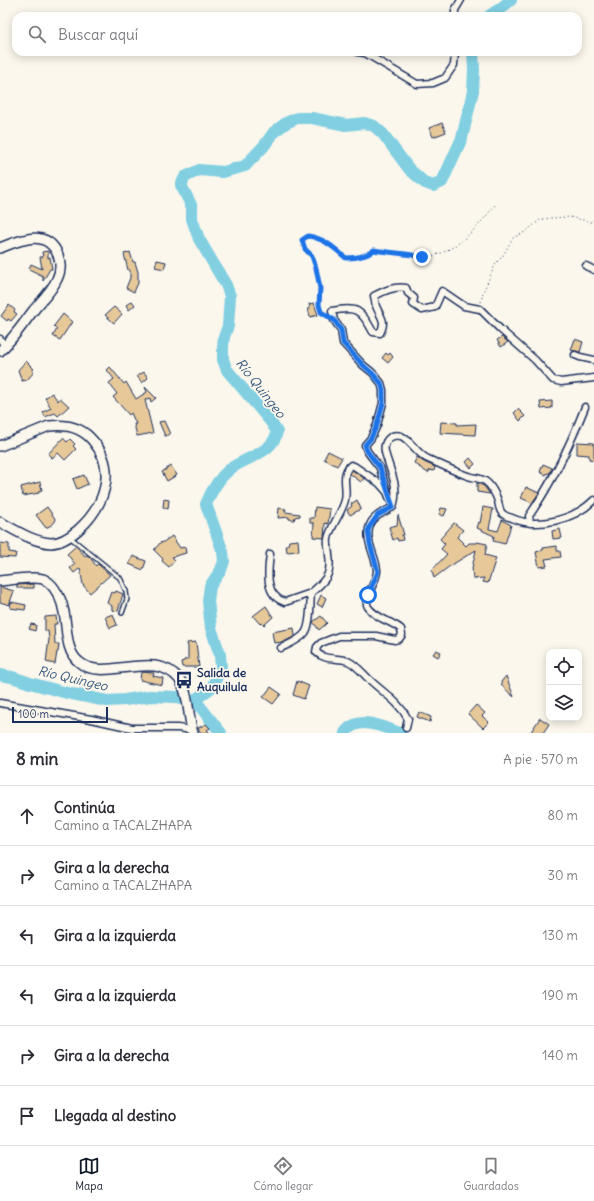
<!DOCTYPE html>
<html lang="es">
<head>
<meta charset="utf-8">
<style>
  :root { --surface:#fff; --page:#f7f7f7; --text:#2b2b33; --muted:#7c7c81; --line:#e1e1e2; --accent:#111827 }
  body { margin:0; font-family:Delius,sans-serif; background:var(--page); color:var(--text) }
  .controls { position:absolute; right:12px; bottom:12px; display:grid; overflow:hidden; border-radius:8px; box-shadow:0 2px 10px #0003 }
  .controls button { width:36px; height:36px; display:grid; place-items:center; padding:0; border:0; border-bottom:1px solid var(--line); background:var(--surface); color:var(--text); font:20px sans-serif }
  .scale { position:absolute; left:12px; bottom:10px; width:96px; box-sizing:border-box; padding-left:4px; border:2px solid #1b2f5e; border-top:0; font-size:11px; line-height:14px; white-space:nowrap; color:#1b2f5e; -webkit-text-stroke:3px #fbf7ec; paint-order:stroke }
  .stop { position:absolute; width:12px; height:12px; margin:-9px; border:3px solid #1a73e8; border-radius:50%; background:#fff }
  .stop.end { background:#1a73e8; border-color:#fff; box-shadow:0 1px 4px #0008 }
  .list { margin:0; padding:0; list-style:none }
  h2 { display:flex; justify-content:space-between; align-items:center; height:52px; margin:0; padding:0 16px; font-size:17px }
  h2 small { font-size:13px; font-weight:400; color:var(--muted) }
  .list li { display:grid; grid-template-columns:26px 1fr auto; gap:12px; align-items:center; box-sizing:border-box; height:60px; padding:0 16px; border-top:1px solid var(--line) }
  .list b { display:block; font-size:15px; white-space:nowrap }
  .list p { margin:0; font-size:13px; white-space:nowrap; color:var(--muted) }
  .list em { font-size:13px; font-style:normal; color:var(--muted) }
  .icon { flex:none; width:22px; height:22px; fill:none; stroke:currentColor; stroke-width:2; stroke-linecap:round; stroke-linejoin:round }
  .map { position:relative; flex:none; width:594px; height:733px; overflow:hidden }
  .search { position:absolute; background:var(--surface); box-shadow:0 2px 10px #0003; left:12px; right:12px; top:12px; height:44px; display:flex; align-items:center; gap:10px; box-sizing:border-box; padding:0 14px; border-radius:12px; color:var(--muted); font-size:15px }
  .sheet { height:412px; background:var(--surface) }
  nav { display:flex; justify-content:space-around; align-items:center; box-sizing:border-box; height:56px; border-top:1px solid var(--line); background:var(--surface); font-size:11px; color:var(--muted) }
  nav a { display:grid; justify-items:center; gap:2px }
  nav .on { color:var(--accent) }
  .map>svg:first-child { display:block }
  .lines { fill:none; stroke-linecap:round; stroke-linejoin:round }
  .river { stroke:#82cfe2; stroke-width:12 }
  .building { fill:#e7c899; stroke:#1b2f5e }
  .lane-casing { stroke:#1b2f5e; stroke-width:6 }
  .street-casing { stroke:#1b2f5e; stroke-width:9 }
  .secondary-casing { stroke:#1b2f5e; stroke-width:12 }
  .path { stroke:#1b2f5e; stroke-width:1; stroke-dasharray:1 3; stroke-linecap:butt }
  .lane { stroke:#fbf7ec; stroke-width:3 }
  .street { stroke:#fbf7ec; stroke-width:6 }
  .secondary { stroke:#fbf7ec; stroke-width:9 }
  .route { stroke:#1a73e8; stroke-width:5 }
  .labels { text-anchor:middle; stroke-width:3.5; stroke-linejoin:round; paint-order:stroke }
  .poi-label { font-size:12px; font-weight:bold; fill:#1b2f5e; stroke:#fbf7ec; text-anchor:start }
  .water-label { font-size:13px; font-style:italic; fill:#35577f; stroke:#fbf7ec }
</style>
</head>
<body>
<div class="map">
<svg width="594" height="733" viewBox="0 0 594 733">
  <rect width="100%" height="100%" fill="#fbf7ec"/>
  <filter id="ink" filterUnits="userSpaceOnUse"><feTurbulence type="fractalNoise" baseFrequency=".025" numOctaves="2"/><feDisplacementMap in="SourceGraphic" scale="8" xChannelSelector="R" yChannelSelector="G"/><feConvolveMatrix kernelMatrix="1 2 1 2 8 2 1 2 1" color-interpolation-filters="sRGB"/></filter>
  <g filter="url(#ink)">
    <g class="lines">
      <path class="river" d="M489,16L501,8L511,0
        M0,675L12,677L30,683L67,693L107,701L125,700L150,696L176,697L195,700L212,687L221,669L220,655L211,628L208,601L210,586L221,570L224,561L223,552L206,504C211,492 220,477 230,469C246,457 273,453 277,432L271,422L227,370L223,360V347L224,337L228,326L230,296L226,285L199,239L192,219V207L181,185L185,177L199,170L223,172L245,166L264,146L274,132L286,123L297,118H312L346,125L364,123L374,126L383,134L409,169L425,183L433,186L442,182L462,138L473,91L474,70L473,52
        M195,700L221,733
        M345,733C358,714 383,727 400,733"/>
    </g>
    <path class="building" d="M442,123L446,132L433,137L429,128Z
      M48,251V258L50,257L52,269H50L43,281V276L29,269L31,264L42,269L40,257H43L42,252Z
      M130,252L133,262H135L138,272V283L134,292L126,288L130,278V270H128L124,254Z
      M157,260L166,262L164,269L155,267Z
      M132,301L135,305L129,310L126,305Z
      M314,303L318,315L310,317L308,308H310L309,304Z
      M9,305L15,310L14,312L17,314L11,321L8,319L7,321L1,316Z
      M114,307L122,314L114,323L105,315Z
      M63,314L72,322L60,340L53,336L57,329L54,326Z
      M502,337L508,342L501,347L497,340Z
      M575,339L583,342L580,352L571,350Z
      M386,353L388,355L390,353L393,357L388,363L382,358Z
      M26,361L34,369L32,370L34,372L27,380L22,381L18,370Z
      M110,367L124,384L126,382L136,399L147,392L145,387L156,398L151,402L150,398L145,400L153,433L137,436L134,424H136L131,413L129,415L113,397L117,394L109,383L114,379L107,370Z
      M144,372L148,378L142,383L137,376Z
      M52,393L58,401L60,398L69,406L58,416L55,413L45,417L43,412L51,408L45,398Z
      M552,401V408L541,409L540,402Z
      M518,409L525,416L520,421L514,413Z
      M164,421L170,434L165,436L159,422Z
      M441,422L457,423V425L476,424L475,435L440,433Z
      M63,438L67,442L70,439L75,444L73,446L76,449L65,460L58,453L52,458L48,454Z
      M577,442L594,443V460L589,459V455L577,454Z
      M328,451L342,458L337,466L324,459Z
      M417,457L424,462L435,467L434,471L430,470L428,473L419,467H420L414,463Z
      M470,458L475,464L471,468L466,462Z
      M543,464L552,468L549,474L547,473L546,475L540,472Z
      M171,466L177,475L167,481L162,472Z
      M352,470L364,478L361,482L350,474Z
      M84,475L88,484L77,489L73,479Z
      M40,482L42,490L39,491V493L23,496L21,487Z
      M477,483L484,486L490,494L477,492Z
      M526,487L539,493L532,503L521,498Z
      M164,499L169,500L168,509L163,507Z
      M357,500L361,509L350,515L347,510L352,506L351,504Z
      M47,507L56,520L53,524L46,528L36,515Z
      M315,507L330,509L328,524L325,523L324,538L313,537L314,523H310V518H314Z
      M483,507L493,509L489,529L498,531L502,520L511,525L505,544L493,541L494,536L477,528L479,522L480,523Z
      M279,508L286,509L285,512L300,514V516L295,517L294,520L289,519V517L278,518Z
      M441,508L447,509L444,516L439,514Z
      M398,515L404,535H402L403,540L398,541L397,538L393,540L389,527L397,525Z
      M454,523L463,530L457,537L466,546L469,543H477V542L487,544L485,555L496,558L488,583L483,582L484,578L473,579L472,568L476,550L450,566L434,578L432,570L447,554L441,549L445,544L440,539Z
      M560,529L562,538L553,539L552,531Z
      M172,536L180,548L185,547L186,553L172,557L175,560L169,567L162,561L163,559L154,550L161,542L162,543Z
      M298,540L299,551L287,552L286,545H288L289,541Z
      M0,543L9,544V552L16,553L15,558L0,557Z
      M76,546L85,556L87,555L90,557L96,566L98,564L110,575L90,593L83,585L80,568L74,573L70,568L75,564L67,554Z
      M557,546V551H560L561,557L545,559L547,566L539,567L536,552L543,550V548Z
      M133,556L146,561L143,570L129,564Z
      M34,584V588H17V585Z
      M0,587L14,591L9,605L0,602Z
      M116,591L123,594L118,611L112,610V606L107,603L111,592L115,593Z
      M321,595L326,598L322,607L317,604Z
      M11,602L26,605L25,610L10,608Z
      M266,606L273,617L264,625L262,623L260,624L253,616Z
      M113,614L117,625L110,628L105,617Z
      M56,616L57,624H54L55,644H59L58,652H57L55,664L46,662L49,639L48,631H45V617Z
      M321,616L327,623L319,630L313,622Z
      M31,624L36,625L35,631L29,629Z
      M294,628L295,636L284,642L274,643L272,632Z
      M196,642L199,667H182L181,662L184,661V660L188,659V647L187,643Z
      M436,650L441,652L438,657L433,654Z
      M141,672L154,673L153,676L163,678L162,685L140,680Z
      M506,676L514,697L501,685L502,684L501,682Z
      M297,681L309,686L304,699L293,695Z
      M271,687L281,694L273,704L263,697Z
      M476,705L485,713L482,716L489,722L483,728L468,714Z
      M419,712L431,717L430,722L417,717Z
      M540,718L549,724L543,733H530Z
      M206,724L210,728L207,730L210,733H201L198,728Z"/>
    <g class="lines">
      <g class="lane-casing">
        <path id="lane" d="M71,538L120,578L126,591L127,599L122,613"/>
      </g>
      <g class="street-casing">
        <path id="street" d="M455,16V10L461,0
          M358,52L365,53L417,84L433,83L445,78L454,65L455,52
          M586,266L594,270
          M0,339L5,346
          M575,355L580,357L594,360
          M387,492L380,468L367,451L365,445L371,438L377,425L383,403V390L381,383L373,373L363,365L343,343L341,330L334,320L332,311C356,306 361,309 373,332L380,333C387,320 380,317 376,306C375,303 375,299 374,296C384,291 394,286 406,288L408,293L414,298L413,304L422,310L435,307L442,291L464,306L480,309L501,330L535,360L553,380L561,382L594,378
          M530,523L529,516C552,483 570,445 585,407
          M270,554C268,571 264,596 285,602L311,593
          M281,648C289,644 300,640 305,633C311,625 310,603 311,593C325,581 332,575 329,555C329,550 327,544 328,539C330,527 342,513 345,500C348,488 340,474 351,465L354,466L379,483L387,492L393,507
          M0,703L91,719L132,728H178L192,730
          M406,728L408,719C399,702 385,694 371,681C364,675 357,665 348,661C337,657 325,661 316,652L317,647L321,643L339,636H376L395,640L399,639L402,635L401,629C391,621 375,618 368,607C362,598 378,581 377,570C376,556 364,540 370,525C374,515 385,512 393,507C400,486 390,472 385,452C383,442 390,433 401,436C409,439 417,453 426,458C439,464 454,471 468,476C474,478 480,478 485,481C491,485 496,495 498,501C499,505 499,510 502,513C504,516 509,517 512,518C538,530 575,519 594,500"/>
      </g>
      <g class="secondary-casing">
        <path id="secondary" d="M0,248C20,240 47,228 58,255C61,263 61,271 57,279C52,291 41,301 33,311C23,324 13,339 0,351
          M0,446L49,426C65,424 82,427 93,441C118,470 104,507 78,530C71,536 61,543 51,543C33,542 15,530 0,522
          M0,581C12,580 31,576 43,579C48,581 51,584 54,588C58,594 62,601 63,608C68,625 64,650 79,662C104,684 155,647 180,680C189,693 188,718 193,733"/>
      </g>
      <path class="path" d="M481,302L483,292L496,263L502,257L513,238L525,232L540,220L550,218L570,217L591,222L594,219
        M326,316C315,307 320,293 318,280C317,272 316,262 312,255C305,247 305,251 302,239L308,236C324,238 334,248 346,258C356,258 366,257 374,250C384,252 394,252 404,253C414,254 422,258 432,256C460,249 479,225 496,204"/>
      <use href="#lane" class="lane"/>
      <use href="#street" class="street"/>
      <use href="#secondary" class="secondary"/>
    </g>
  </g>
  <g class="lines" filter="url(#ink)">
    <path class="route" d="M368,595L378,572L370,544L368,531L370,526L378,515L393,507L380,468L367,451L365,445L371,438L377,425L383,403V390L381,383L372,373L363,365L343,343L341,330L334,320L321,312L319,305L320,288L316,268L312,256L305,249L302,240L308,236C324,238 334,248 346,258C356,258 366,257 374,250C390,253 406,253 422,257"/>
  </g>
  <defs>
    <g id="bus-bare" transform="scale(1.38)"><path d="M-5-6H5V4H4V6H2V4H-2V6H-4V4H-5ZM-3.5-4V0h7V-4ZM-3.5 1.2v1.5H-2V1.2ZM2 1.2v1.5H3.5V1.2Z" fill="#1b2f5e" stroke="#fbf7ec" stroke-width="2.5" paint-order="stroke"/></g>
  </defs>
  <g fill-rule="evenodd">
    <use href="#bus-bare" x="184" y="680"/>
  </g>
  <g class="labels">
    <g class="poi-label">
      <text x="197" y="677">Salida de<tspan x="197" dy="14">Auquilula</tspan></text>
    </g>
    <g class="water-label">
      <text transform="translate(261 388) rotate(52)" y="5">Río Quingeo</text>
      <text transform="translate(73 678) rotate(13)" y="5">Río Quingeo</text>
    </g>
  </g>
</svg>
<div class="controls">
<button><svg class="icon" aria-label="locate" viewBox="0 0 24 24"><circle cx="12" cy="12" r="6"/><path d="M12 2v4M12 18v4M2 12h4M18 12h4"/></svg></button>
<button><svg class="icon" aria-label="layers" viewBox="0 0 24 24"><path d="M12 4l9 5-9 5-9-5zM3 14l9 5 9-5"/></svg></button>
</div>
<div class="scale">100 m</div>
<div class="stop" style="left:368px;top:595px"></div>
<div class="stop end" style="left:422px;top:257px"></div>
<div class="search"><svg class="icon" aria-label="search" viewBox="0 0 24 24"><circle cx="10" cy="10" r="6"/><path d="M15 15l6 6"/></svg>Buscar aquí</div>
</div>
<section class="sheet">
<h2>8 min<small>A pie · 570 m</small></h2>
<ul class="list">
<li><svg class="icon" aria-label="ahead" viewBox="0 0 24 24"><path d="M12 20V5M6 11l6-6 6 6"/></svg><div><b>Continúa</b><p>Camino a TACALZHAPA</p></div><em>80 m</em></li>
<li><svg class="icon" aria-label="right" viewBox="0 0 24 24"><path d="M7 20v-9h11M14 6l5 5-5 5"/></svg><div><b>Gira a la derecha</b><p>Camino a TACALZHAPA</p></div><em>30 m</em></li>
<li><svg class="icon" aria-label="left" viewBox="0 0 24 24"><path d="M17 20v-9H6M10 6l-5 5 5 5"/></svg><div><b>Gira a la izquierda</b></div><em>130 m</em></li>
<li><svg class="icon" aria-label="left" viewBox="0 0 24 24"><path d="M17 20v-9H6M10 6l-5 5 5 5"/></svg><div><b>Gira a la izquierda</b></div><em>190 m</em></li>
<li><svg class="icon" aria-label="right" viewBox="0 0 24 24"><path d="M7 20v-9h11M14 6l5 5-5 5"/></svg><div><b>Gira a la derecha</b></div><em>140 m</em></li>
<li><svg class="icon" aria-label="arrive" viewBox="0 0 24 24"><path d="M6 21V4h12l-3 4 3 4H6"/></svg><div><b>Llegada al destino</b></div></li>
</ul>
</section>
<nav>
<a class="on"><svg class="icon" aria-label="map" viewBox="0 0 24 24"><path d="M3 6l6-2 6 2 6-2v14l-6 2-6-2-6 2zM9 4v14M15 6v14"/></svg>Mapa</a>
<a><svg class="icon" aria-label="directions" viewBox="0 0 24 24"><path d="M12 3l9 9-9 9-9-9zM9 14v-3h6M13 9l2 2-2 2"/></svg>Cómo llegar</a>
<a><svg class="icon" aria-label="saved" viewBox="0 0 24 24"><path d="M7 4h10v16l-5-4-5 4z"/></svg>Guardados</a>
</nav>
</body>
</html>
